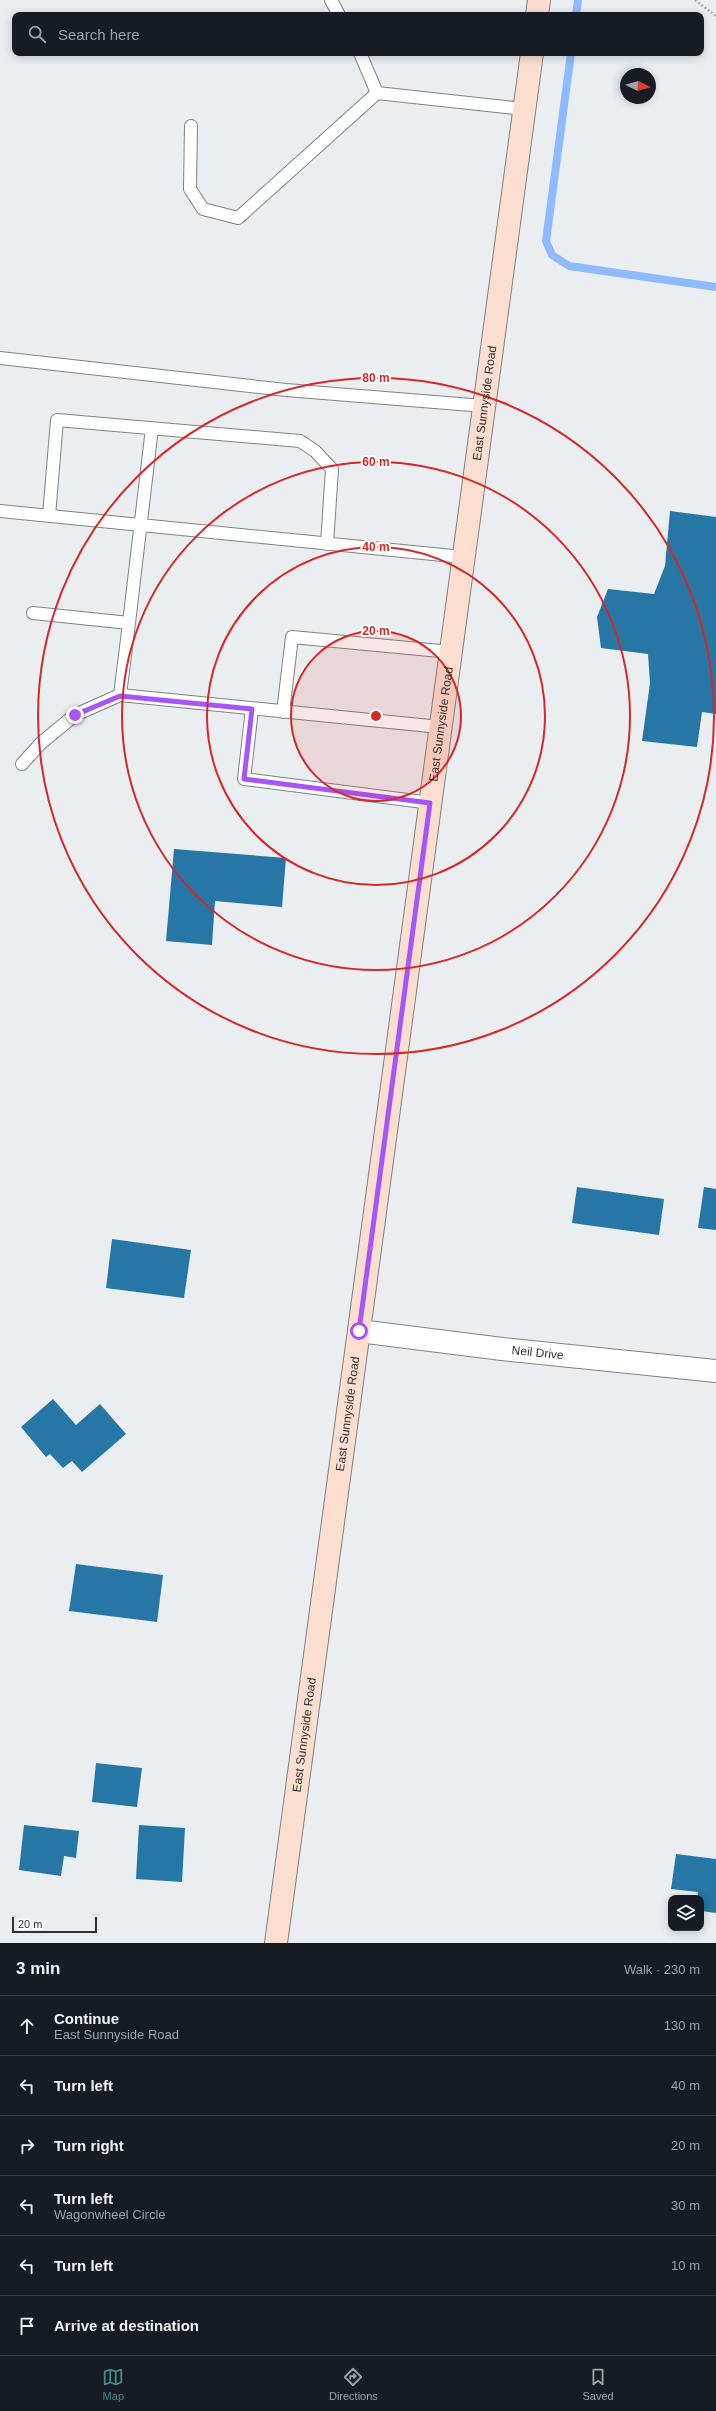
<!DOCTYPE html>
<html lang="en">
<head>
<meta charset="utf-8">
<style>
  :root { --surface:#171b24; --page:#242831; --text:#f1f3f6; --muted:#9ea1a6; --line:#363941; --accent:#438b87 }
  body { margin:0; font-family:Helvetica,sans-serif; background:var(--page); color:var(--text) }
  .controls { position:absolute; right:12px; bottom:12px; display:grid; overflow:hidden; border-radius:8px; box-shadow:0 2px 10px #0003 }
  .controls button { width:36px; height:36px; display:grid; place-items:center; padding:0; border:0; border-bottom:1px solid var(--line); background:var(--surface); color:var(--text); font:20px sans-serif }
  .compass { position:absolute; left:620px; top:68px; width:36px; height:36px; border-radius:50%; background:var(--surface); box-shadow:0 2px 10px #0003; rotate:96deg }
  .scale { position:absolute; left:12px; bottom:10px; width:85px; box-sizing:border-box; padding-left:4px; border:2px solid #2f3132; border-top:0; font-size:11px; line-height:14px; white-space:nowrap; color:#2f3132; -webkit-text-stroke:3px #fff; paint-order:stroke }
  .stop { position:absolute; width:12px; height:12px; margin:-9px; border:3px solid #a855f7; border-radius:50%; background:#fff }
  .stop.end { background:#a855f7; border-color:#fff; box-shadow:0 1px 4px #0008 }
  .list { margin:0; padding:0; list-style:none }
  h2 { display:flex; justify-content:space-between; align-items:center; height:52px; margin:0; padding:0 16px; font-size:17px }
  h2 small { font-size:13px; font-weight:400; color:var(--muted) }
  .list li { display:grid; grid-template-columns:26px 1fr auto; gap:12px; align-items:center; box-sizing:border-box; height:60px; padding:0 16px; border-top:1px solid var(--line) }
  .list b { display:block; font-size:15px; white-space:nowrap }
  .list p { margin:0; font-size:13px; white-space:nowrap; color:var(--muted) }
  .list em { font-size:13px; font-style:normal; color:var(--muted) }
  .icon { flex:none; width:22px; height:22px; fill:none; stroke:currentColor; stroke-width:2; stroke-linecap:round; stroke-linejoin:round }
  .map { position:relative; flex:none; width:716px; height:1943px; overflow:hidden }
  .search { position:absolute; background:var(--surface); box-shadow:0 2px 10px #0003; left:12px; right:12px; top:12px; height:44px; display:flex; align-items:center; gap:10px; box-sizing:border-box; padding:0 14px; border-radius:8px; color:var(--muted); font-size:15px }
  .sheet { height:412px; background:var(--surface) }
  nav { display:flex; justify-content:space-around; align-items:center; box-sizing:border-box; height:56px; border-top:1px solid var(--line); background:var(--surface); font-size:11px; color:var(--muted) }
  nav a { display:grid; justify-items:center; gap:2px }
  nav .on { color:var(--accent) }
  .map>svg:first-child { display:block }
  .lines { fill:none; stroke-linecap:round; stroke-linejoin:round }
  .stream { stroke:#8fbafd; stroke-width:8 }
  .building { fill:#2676a6 }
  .service-casing { stroke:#7f8385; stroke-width:14 }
  .minor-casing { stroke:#7f8385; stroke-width:24 }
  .secondary-casing { stroke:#7f8385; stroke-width:24 }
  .path { stroke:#aaacaf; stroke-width:2.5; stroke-dasharray:2 2; stroke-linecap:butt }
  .service { stroke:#fff; stroke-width:12 }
  .minor { stroke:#fff; stroke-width:22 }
  .secondary { stroke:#fbdecf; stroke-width:22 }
  .route { stroke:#a855f7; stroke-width:5 }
  .ring { fill:none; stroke:#d62828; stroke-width:2 }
  .labels { text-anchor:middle; stroke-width:4; stroke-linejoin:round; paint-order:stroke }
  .street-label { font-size:12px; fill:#2f3132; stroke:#fff }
  .centre { fill:#d62828; stroke:#fff; stroke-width:2 }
  .ring-label { font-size:12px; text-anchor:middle; font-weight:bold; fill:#d62828; stroke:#fff; stroke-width:4; stroke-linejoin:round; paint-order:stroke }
</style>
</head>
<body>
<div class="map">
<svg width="716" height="1943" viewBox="0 0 716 1943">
  <rect width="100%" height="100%" fill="#ebeef1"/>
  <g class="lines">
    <path class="stream" d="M576,15L578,0
      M571,53L546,241L552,255L569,266L716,287"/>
  </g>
  <path class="building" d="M670,511L716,517V714L702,712L697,747L642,741L650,683L648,654L601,648L597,617L608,589L654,594L665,566Z
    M174,849L286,858L282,907L215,901L212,945L166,941Z
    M577,1187L664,1199L659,1235L572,1223Z
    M704,1187L716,1189V1230L698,1228Z
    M112,1239L191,1250L184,1298L106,1288Z
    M53,1399L76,1425L100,1404L126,1434L82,1472L72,1461L63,1468L50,1454L46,1457L21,1427Z
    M76,1564L163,1575L157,1622L69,1611Z
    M96,1763L142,1768L137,1807L92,1802Z
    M24,1825L79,1831L76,1858L64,1856L61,1876L19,1870Z
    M139,1825L185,1828L182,1882L136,1879Z
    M676,1854L716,1859V1913L701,1911V1898H697L698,1892L671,1889Z"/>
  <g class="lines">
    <g class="service-casing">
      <path id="service" d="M331,0L339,15
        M360,53L377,93
        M191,126L190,189L203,209L238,218L377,93L524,109
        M0,358L286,390L484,406
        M0,511L463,557
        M49,516L57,420L300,441L315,451L332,469L327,544
        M33,613L129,623L120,695
        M129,623L152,428
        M252,709L244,779L431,803
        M283,712L292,637L451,652
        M22,764L41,743L75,715L120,695L440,727"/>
    </g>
    <g class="minor-casing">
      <g id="minor">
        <path id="s1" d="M359,1331L502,1349L716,1371"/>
      </g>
    </g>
    <g class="secondary-casing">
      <g id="secondary">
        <path d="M537,15L539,0"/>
        <path id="s2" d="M276,1943L532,53"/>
      </g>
    </g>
    <path class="path" d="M695,0L716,16"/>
    <use href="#service" class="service"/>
    <use href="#minor" class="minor"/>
    <use href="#secondary" class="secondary"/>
  </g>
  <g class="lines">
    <path class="route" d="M75,715L120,696L252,709L244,779L430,803L359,1331"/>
  </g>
  <circle cx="376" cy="716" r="85" fill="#d62828" fill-opacity=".12"/>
  <g class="ring">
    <circle cx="376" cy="716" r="85"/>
    <circle cx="376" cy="716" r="169"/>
    <circle cx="376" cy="716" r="254"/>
    <circle cx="376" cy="716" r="338"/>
  </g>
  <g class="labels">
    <g class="street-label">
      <text dy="4" stroke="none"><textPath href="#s2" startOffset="1554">East Sunnyside Road</textPath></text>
      <text dy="4" stroke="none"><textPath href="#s2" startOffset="1230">East Sunnyside Road</textPath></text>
      <text dy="4" stroke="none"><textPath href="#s1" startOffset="180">Neil Drive</textPath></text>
      <text dy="4" stroke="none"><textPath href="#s2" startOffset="534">East Sunnyside Road</textPath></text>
      <text dy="4" stroke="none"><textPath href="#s2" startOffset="210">East Sunnyside Road</textPath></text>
    </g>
  </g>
  <circle cx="376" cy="716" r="6" class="centre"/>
  <g class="ring-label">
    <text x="376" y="382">80 m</text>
    <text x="376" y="466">60 m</text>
    <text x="376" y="551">40 m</text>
    <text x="376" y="635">20 m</text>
  </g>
</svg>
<div class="controls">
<button><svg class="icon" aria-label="layers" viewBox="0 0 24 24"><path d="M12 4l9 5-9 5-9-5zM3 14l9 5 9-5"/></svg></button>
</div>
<svg class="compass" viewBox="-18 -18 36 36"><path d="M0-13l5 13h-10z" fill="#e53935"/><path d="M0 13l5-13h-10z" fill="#9ea1a6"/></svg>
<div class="scale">20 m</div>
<div class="stop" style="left:359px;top:1331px"></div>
<div class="stop end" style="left:75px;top:715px"></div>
<div class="search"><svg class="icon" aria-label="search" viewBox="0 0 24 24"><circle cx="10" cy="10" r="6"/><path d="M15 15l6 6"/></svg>Search here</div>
</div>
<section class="sheet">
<h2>3 min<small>Walk · 230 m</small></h2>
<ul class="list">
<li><svg class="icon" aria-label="ahead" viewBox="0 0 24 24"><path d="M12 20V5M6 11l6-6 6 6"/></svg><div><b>Continue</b><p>East Sunnyside Road</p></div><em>130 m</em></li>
<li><svg class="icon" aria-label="left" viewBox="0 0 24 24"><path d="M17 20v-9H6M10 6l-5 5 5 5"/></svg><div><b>Turn left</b></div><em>40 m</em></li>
<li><svg class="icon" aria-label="right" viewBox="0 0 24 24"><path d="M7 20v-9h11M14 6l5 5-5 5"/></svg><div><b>Turn right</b></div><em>20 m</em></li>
<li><svg class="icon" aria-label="left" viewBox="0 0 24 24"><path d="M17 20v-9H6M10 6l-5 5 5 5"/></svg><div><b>Turn left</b><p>Wagonwheel Circle</p></div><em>30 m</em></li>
<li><svg class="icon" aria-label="left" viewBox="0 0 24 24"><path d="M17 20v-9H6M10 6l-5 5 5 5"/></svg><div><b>Turn left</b></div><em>10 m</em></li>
<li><svg class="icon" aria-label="arrive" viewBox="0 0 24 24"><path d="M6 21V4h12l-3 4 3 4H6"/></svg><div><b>Arrive at destination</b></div></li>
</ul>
</section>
<nav>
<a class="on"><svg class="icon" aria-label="map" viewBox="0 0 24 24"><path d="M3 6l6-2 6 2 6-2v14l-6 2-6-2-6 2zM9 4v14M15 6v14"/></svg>Map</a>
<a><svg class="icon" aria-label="directions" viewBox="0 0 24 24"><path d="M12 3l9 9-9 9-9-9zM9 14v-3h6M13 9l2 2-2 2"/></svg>Directions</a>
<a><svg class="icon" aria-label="saved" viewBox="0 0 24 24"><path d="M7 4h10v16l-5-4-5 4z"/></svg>Saved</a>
</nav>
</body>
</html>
